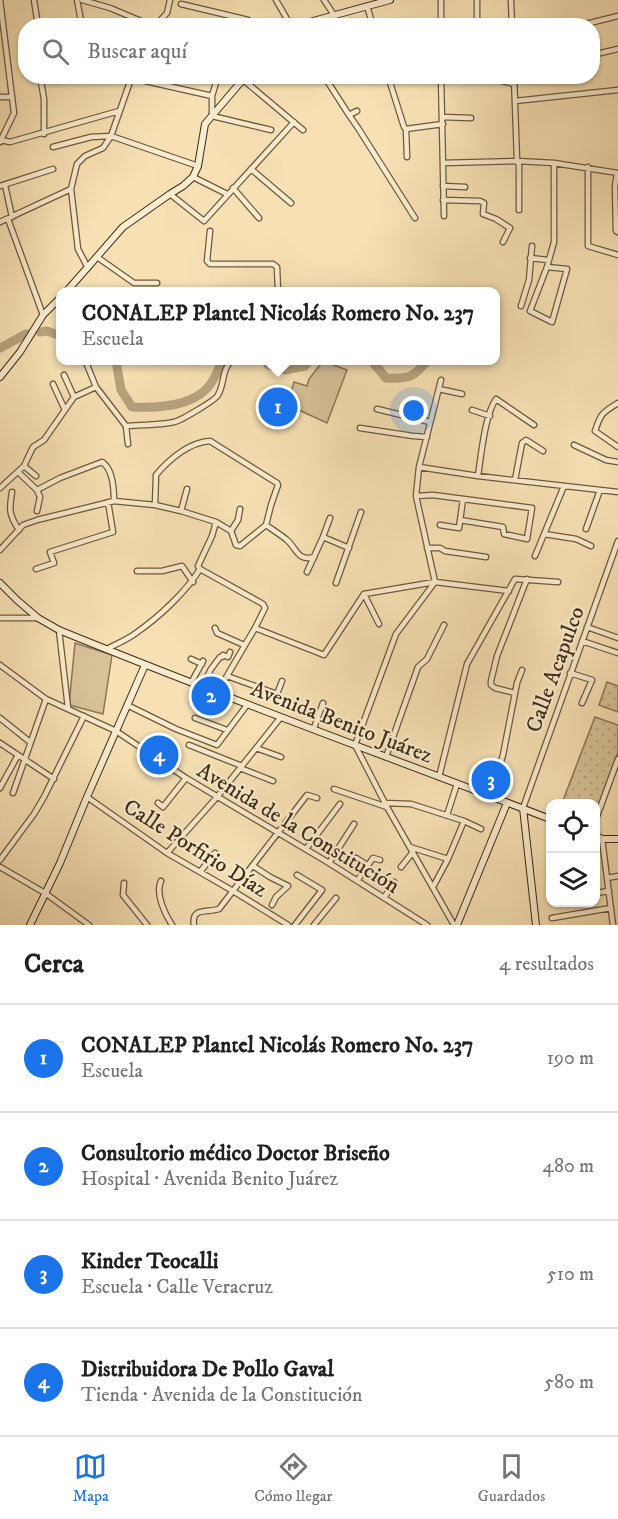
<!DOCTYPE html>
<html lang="es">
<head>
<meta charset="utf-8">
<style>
  :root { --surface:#fff; --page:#f6f6f6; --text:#202124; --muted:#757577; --line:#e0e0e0; --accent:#1a73e8 }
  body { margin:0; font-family:"IM FELL DW Pica",serif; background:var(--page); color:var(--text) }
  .controls { position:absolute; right:18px; bottom:18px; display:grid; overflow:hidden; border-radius:12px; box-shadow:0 2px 4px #0004 }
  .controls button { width:54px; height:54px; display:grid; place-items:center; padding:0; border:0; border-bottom:2px solid var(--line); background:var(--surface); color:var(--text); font:30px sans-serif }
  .you { position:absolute; left:414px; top:411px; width:21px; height:21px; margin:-15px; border:4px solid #fff; border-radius:50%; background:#1a73e8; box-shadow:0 0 0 9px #1a73e833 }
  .badge { display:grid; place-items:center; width:39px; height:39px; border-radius:50%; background:var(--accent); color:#fff; font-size:20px; font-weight:700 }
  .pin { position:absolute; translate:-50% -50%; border:3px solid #fff; box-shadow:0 2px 6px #0006 }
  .popup { position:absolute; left:56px; top:287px; width:444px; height:78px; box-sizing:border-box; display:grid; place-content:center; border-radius:12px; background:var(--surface); filter:drop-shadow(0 2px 4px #0005); font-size:20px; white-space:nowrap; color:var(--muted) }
  .popup b { font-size:22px; color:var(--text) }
  .popup::after { content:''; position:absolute; left:50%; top:100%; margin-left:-12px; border:12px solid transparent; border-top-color:var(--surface) }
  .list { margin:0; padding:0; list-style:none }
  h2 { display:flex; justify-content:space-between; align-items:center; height:78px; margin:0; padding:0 24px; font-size:26px }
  h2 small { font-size:20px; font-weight:400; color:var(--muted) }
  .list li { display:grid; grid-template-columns:39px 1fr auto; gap:18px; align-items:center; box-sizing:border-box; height:108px; padding:0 24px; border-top:2px solid var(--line) }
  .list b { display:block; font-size:22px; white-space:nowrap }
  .list p { margin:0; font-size:20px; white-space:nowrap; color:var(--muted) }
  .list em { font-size:20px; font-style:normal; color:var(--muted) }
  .icon { flex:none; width:33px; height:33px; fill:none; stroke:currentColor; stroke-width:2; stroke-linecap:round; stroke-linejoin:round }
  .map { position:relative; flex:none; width:618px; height:925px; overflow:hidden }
  .search { position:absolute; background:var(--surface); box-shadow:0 2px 4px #0004; left:18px; right:18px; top:18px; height:66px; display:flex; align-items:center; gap:15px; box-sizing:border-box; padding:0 21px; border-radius:24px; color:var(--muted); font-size:22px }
  .sheet { height:510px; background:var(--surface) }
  nav { display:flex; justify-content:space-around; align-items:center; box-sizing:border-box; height:84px; border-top:2px solid var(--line); background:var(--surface); font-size:16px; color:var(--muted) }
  nav a { display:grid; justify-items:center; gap:3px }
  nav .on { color:var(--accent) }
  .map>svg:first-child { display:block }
  .grass { fill:url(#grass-dots); stroke:#8a7758; stroke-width:1.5 }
  .pitch { fill:#d7c299; stroke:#8a7758; stroke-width:1.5 }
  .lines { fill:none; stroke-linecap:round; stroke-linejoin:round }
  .river { stroke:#b8a37f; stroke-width:9 }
  .street-casing { stroke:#6c593f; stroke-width:7 }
  .secondary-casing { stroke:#3d2c18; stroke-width:8 }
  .street { stroke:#faecce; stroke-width:4.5 }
  .secondary { stroke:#faecce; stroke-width:6 }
  .labels { text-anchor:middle; stroke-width:4.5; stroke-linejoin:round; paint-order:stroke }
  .street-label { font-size:22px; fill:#3d2c18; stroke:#faecce }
</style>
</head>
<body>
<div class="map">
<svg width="618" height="925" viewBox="0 0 618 925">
  <defs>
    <pattern id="grass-dots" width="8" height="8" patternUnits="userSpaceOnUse" patternTransform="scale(1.5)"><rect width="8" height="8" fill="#d7c299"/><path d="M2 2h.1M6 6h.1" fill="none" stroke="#b9a783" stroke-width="1.8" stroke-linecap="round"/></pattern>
  </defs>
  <rect width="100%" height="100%" fill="#f7e1b4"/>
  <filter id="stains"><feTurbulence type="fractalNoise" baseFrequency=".00333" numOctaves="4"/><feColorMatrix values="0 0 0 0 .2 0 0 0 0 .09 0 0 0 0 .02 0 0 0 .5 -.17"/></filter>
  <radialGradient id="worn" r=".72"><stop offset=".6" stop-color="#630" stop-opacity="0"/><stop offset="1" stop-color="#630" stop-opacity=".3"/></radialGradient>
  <path class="grass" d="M607,682L618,686V712L599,705Z
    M595,717L618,725V752L596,812V804L562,803Z"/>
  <path class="pitch" d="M323,361L347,370L327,423L301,411L287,406L294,382L307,386L309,379Z
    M75,643L112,655L103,714L69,705Z"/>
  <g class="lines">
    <path class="river" d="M40,332L47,331L61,336
      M0,348L26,334H31
      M117,360V367L121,390L132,407C157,408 192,407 209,386C215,379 218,369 223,360
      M265,360L268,365L285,370L305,366L310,360
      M371,360L386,378C409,379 413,378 428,360"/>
    <g class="street-casing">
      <path id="street" d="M34,0L38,26
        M77,0L82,26
        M82,0L110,8L153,26
        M276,0L291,26
        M324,0L334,15
        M477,0V26
        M511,0L512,26
        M181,4L248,20L247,26
        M367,6L373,26
        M155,26L167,13L170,0
        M441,26V0
        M578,26L618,16
        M592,55L618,49
        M40,76L44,99V134
        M218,76L212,96V116L271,130
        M324,76L349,115L357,111
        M388,76L404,127L406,129L407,157
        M441,76L444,216
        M514,76L517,161L519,165V210
        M245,77L247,83L303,130
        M468,78L494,79L514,84
        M40,80L132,78L212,96
        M0,97H11
        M515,101L618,90
        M349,115L358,128L415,218
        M442,117L471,118
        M406,129L443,124
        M1,140L10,142L119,111
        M0,142L14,113L0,0
        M53,147L91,137L111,136L198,166
        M443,163L517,161L554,163L618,173
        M588,167V246L618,255
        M251,169L291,203
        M617,173L615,186L616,231L618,232
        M193,177L227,194
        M5,185L12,217
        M0,186L53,169
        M443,186L465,187
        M233,188L259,218
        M170,194L204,221L294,122
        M443,200L480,201L484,203L483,214L496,219L510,228L503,242
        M8,219L43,315
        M0,222L71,189
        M210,231L207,261L210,264H273L277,267L278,292
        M97,257L134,283H157
        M530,258L548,260
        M547,267L567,269L552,322L530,311L547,267L554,242V163
        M88,268L78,249L71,189L77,164L85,156L103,148L111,136L132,76
        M521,306L529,280L532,246
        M85,360L96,387L126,426L128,444
        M64,375L74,397
        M441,380L419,467L416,496L435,582L396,634L355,745L387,807L454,925
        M53,384L65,410
        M439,389L462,394
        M618,403C602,413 601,413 595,431L618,447
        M377,409L430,422
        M472,410L490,416
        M126,426C139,425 162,425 174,422C180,421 216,400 218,395C225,383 221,371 232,360
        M360,428L413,436L427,437
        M574,445L606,460L618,462
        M24,466L36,476
        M419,467L478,476L618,492
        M18,472L37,490L40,497L37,511
        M478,476C481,456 485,414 496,399L534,425
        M515,480L522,443L526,440L543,451
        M0,488L24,466L33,447L44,440L74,397L96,387
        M37,490L60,478L102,462C113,469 114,489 114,501
        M12,492C9,510 9,515 19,530
        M416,496L433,495L532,508L527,539L504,534L503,527L460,520
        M181,511L187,489
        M266,525C273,530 281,535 287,540C297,549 298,562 314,557
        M440,525L459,528L463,499
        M586,529L600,490
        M231,531L238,520L240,509
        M544,534L576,539L591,546
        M323,537L349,548
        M427,548H440L445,551L486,557
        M0,550L23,525L37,520L114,501L155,505L181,511L216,522L231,531L236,545L240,546L266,525L271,505L278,485L277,483L210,441C190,442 169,459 156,475L155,505
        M535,556L564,486
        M36,569L54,563L50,552L113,532L108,502
        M200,569L263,604L265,608L255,628L217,693
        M137,571H162L182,566L193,582
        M307,572L323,537L330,518
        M336,583L361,512
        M364,594L379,624
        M0,618H38
        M587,627L618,638
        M215,628L217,633L244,645
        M255,628L324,655L364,594L435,582L509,591
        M59,630L68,708
        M582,641L618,653
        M107,649C116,644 127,640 136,633C159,617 186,592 200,569L198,566L212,536L216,522
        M191,659L202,664
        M0,665L46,699L116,731L186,778L329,863L427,925
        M570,673L592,680L582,703
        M227,676L277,694L282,681
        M191,683L203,661
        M202,687L211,669L220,657H222L223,655L228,657L230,652
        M515,693L495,688L491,685V681L497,656L527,579
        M127,705L176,729L217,745L247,705
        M0,718L30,742
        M195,718L227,730
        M314,728L323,703
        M0,743L54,779
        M189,745L242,766
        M256,748L281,757
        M386,757L418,667L427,659L444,625
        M240,768L273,781
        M439,777L467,664L515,579L558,582
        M0,788L18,755
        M334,789L387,807
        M13,793L46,699
        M490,796L503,755L517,683L522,670
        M87,797L167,853L233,891L288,925
        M158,803L163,807L186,778
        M384,803L411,804L464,821L481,829
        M523,808L618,541
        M447,815L457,784
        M596,819L618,759
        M602,839L613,925
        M410,847L448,859
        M306,849L340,804
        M167,853L217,797L281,717
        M356,858L367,865
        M0,860L34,814L44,797L84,716
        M329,863L354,824
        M253,866L270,877L288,886L276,897L272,905
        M0,867L45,893L89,925
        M401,867L413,852
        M200,872L215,853
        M607,878L618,876
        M161,881C155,894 165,914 172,925
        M357,881L373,858L380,860
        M124,883L123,895L147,925
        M433,887L448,859L464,821
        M596,893L609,891
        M384,898L394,882
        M552,918L611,908
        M194,925C191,907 207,913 219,909L307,795L317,798
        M295,925L322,890L297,875
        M314,925L336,898"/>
    </g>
    <g class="secondary-casing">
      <path id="secondary" d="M295,26L390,0
        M66,292L123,227L170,194L183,186L193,177L198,166L205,124L246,76
        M0,377L20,352L43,315L61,297
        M0,583L17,600L38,618L59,630C222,697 387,756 550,819
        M523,808L536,925
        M596,836L602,839H618
        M30,925L60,863L87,797L145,665
        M457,925L507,803"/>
    </g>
    <use href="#street" class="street"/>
    <use href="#secondary" class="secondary"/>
  </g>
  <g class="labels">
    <g class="street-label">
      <text transform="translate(554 669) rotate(-70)" y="8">Calle Acapulco</text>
      <text transform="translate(342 721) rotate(21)" y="8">Avenida Benito Juárez</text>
      <text transform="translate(299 827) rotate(31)" y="8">Avenida de la Constitución</text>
      <text transform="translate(196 847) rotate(32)" y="8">Calle Porfirio Díaz</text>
    </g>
  </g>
  <rect width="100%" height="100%" filter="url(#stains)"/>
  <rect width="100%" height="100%" fill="url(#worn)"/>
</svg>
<div class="controls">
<button><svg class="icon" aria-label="locate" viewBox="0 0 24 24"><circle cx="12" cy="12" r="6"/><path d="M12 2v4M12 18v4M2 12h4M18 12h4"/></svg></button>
<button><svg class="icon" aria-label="layers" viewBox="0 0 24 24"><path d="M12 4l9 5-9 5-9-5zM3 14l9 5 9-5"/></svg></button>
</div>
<div class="you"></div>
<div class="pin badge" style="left:278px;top:407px">1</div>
<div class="popup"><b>CONALEP Plantel Nicolás Romero No. 237</b>Escuela</div>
<div class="pin badge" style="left:211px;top:696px">2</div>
<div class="pin badge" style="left:491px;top:780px">3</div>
<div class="pin badge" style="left:159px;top:755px">4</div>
<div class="search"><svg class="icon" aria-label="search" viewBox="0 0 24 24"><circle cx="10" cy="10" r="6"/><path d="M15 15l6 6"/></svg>Buscar aquí</div>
</div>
<section class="sheet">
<h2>Cerca<small>4 resultados</small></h2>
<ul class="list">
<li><span class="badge">1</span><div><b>CONALEP Plantel Nicolás Romero No. 237</b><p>Escuela</p></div><em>190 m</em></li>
<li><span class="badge">2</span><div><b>Consultorio médico Doctor Briseño</b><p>Hospital · Avenida Benito Juárez</p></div><em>480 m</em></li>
<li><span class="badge">3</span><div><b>Kinder Teocalli</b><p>Escuela · Calle Veracruz</p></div><em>510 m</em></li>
<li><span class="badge">4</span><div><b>Distribuidora De Pollo Gaval</b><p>Tienda · Avenida de la Constitución</p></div><em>580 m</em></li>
</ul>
</section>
<nav>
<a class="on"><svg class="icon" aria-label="map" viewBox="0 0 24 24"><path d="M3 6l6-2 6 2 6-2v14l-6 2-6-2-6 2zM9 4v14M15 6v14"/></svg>Mapa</a>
<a><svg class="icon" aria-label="directions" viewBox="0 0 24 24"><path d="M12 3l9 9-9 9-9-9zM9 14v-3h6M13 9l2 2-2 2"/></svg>Cómo llegar</a>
<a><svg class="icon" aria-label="saved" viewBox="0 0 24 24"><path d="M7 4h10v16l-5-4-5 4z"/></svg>Guardados</a>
</nav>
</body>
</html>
